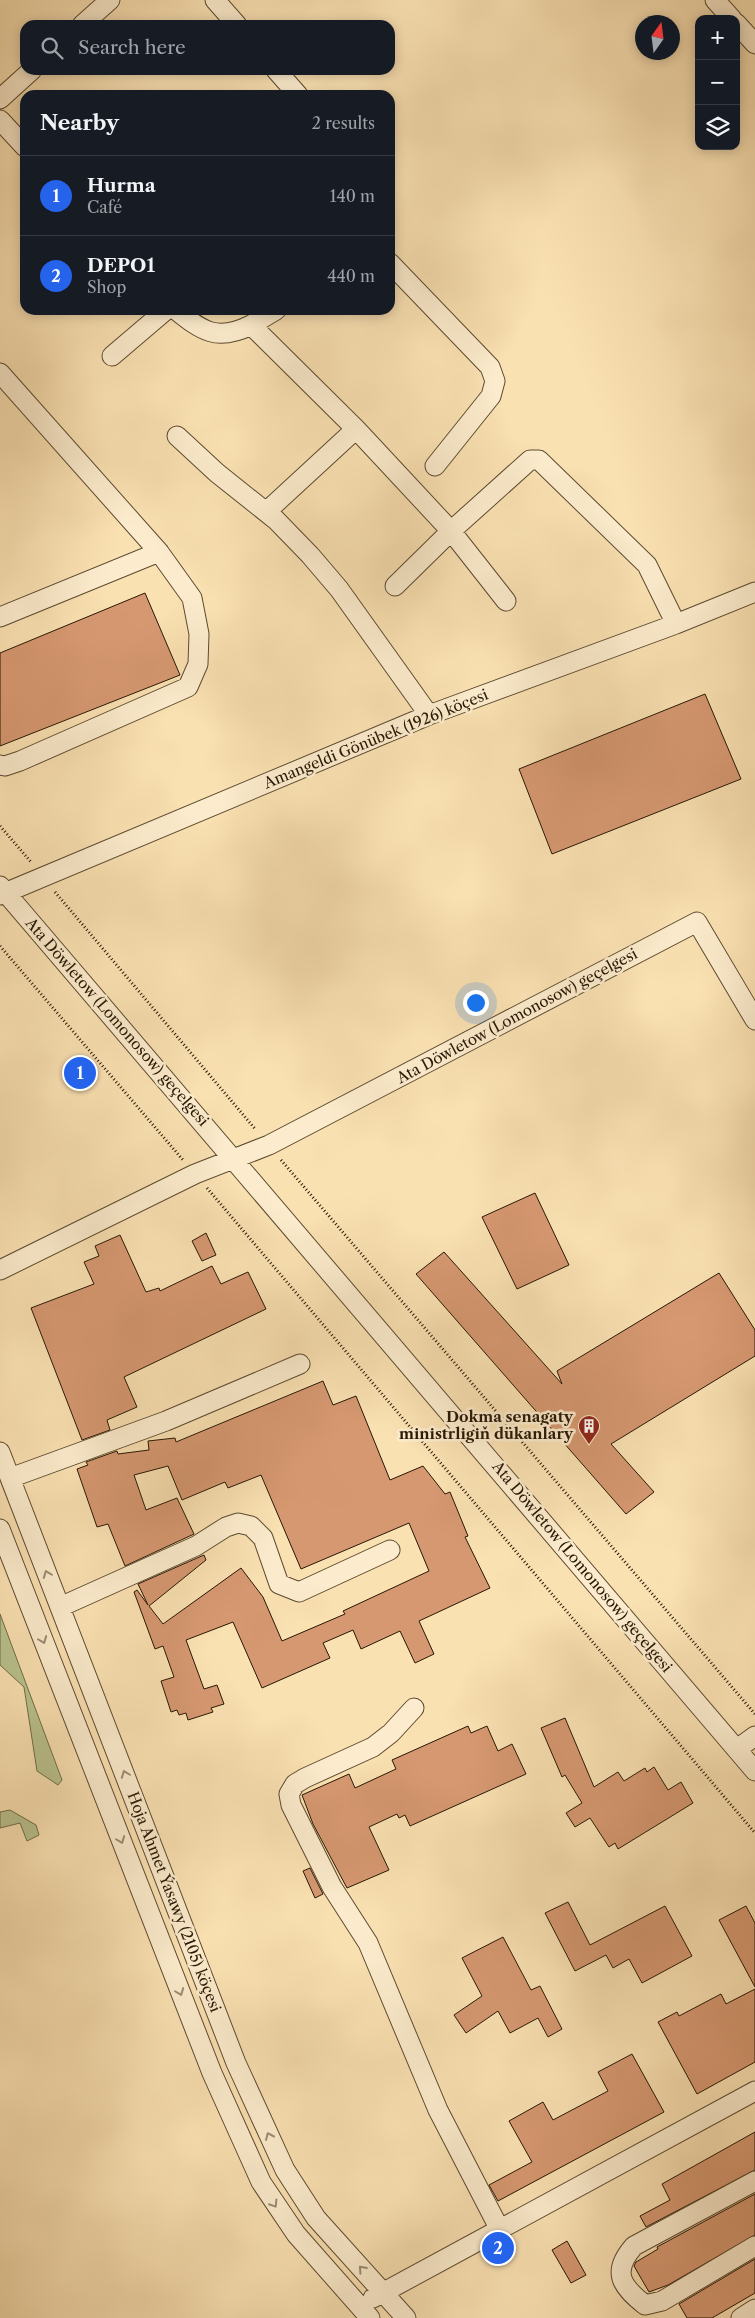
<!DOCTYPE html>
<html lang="en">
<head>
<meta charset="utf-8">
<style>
  :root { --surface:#171b24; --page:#20242c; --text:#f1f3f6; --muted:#9ea1a6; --line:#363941; --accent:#2563eb }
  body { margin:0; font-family:"Libre Caslon Text",serif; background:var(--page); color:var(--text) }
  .controls { position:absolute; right:15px; top:15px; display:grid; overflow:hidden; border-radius:10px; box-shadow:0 2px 12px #0003 }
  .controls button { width:45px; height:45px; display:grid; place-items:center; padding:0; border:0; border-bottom:1px solid var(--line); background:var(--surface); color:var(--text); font:25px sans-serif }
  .compass { position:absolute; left:635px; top:15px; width:45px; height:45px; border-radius:50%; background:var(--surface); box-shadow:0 2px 12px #0003; rotate:14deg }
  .you { position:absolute; left:475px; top:1002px; width:18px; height:18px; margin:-12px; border:4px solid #fff; border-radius:50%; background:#1a73e8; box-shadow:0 0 0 8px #1a73e833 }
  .badge { display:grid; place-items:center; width:32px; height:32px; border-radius:50%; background:var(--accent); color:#fff; font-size:16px; font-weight:700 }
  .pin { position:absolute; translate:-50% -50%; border:2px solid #fff; box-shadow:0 1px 5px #0006 }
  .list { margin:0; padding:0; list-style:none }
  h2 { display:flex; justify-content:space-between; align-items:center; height:65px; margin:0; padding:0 20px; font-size:21px }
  h2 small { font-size:16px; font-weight:400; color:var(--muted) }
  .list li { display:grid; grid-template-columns:32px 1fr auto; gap:15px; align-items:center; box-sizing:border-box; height:80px; padding:0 20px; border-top:1px solid var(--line) }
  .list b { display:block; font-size:19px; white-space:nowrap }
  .list p { margin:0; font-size:16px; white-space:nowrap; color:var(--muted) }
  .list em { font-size:16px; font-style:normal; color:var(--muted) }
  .icon { flex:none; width:28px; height:28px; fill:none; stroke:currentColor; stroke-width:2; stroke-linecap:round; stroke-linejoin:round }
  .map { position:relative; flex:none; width:755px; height:2318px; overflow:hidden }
  .search { position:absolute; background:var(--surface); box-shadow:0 2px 12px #0003; left:20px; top:20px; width:375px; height:55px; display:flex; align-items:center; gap:12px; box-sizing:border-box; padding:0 18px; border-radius:15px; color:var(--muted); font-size:19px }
  .panel { position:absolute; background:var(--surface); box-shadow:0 2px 12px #0003; left:20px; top:90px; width:375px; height:225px; border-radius:15px }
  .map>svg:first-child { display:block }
  .green { fill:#bac38f; stroke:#706d4a }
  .building { fill:#d69871; stroke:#271705 }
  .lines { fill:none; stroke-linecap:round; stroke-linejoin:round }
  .minor-casing { stroke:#5c4a30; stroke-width:21 }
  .path { stroke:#271705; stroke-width:3; stroke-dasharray:1 2.5; stroke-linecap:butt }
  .minor { stroke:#fceccd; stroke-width:19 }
  .oneway { stroke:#9c8c73 }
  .labels { text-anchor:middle; stroke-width:5; stroke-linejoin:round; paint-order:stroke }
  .street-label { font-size:15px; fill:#271705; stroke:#fceccd }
  .poi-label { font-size:15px; font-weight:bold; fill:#271705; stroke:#fceccd; text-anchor:end }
</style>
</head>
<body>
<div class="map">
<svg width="755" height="2318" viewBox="0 0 755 2318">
  <rect width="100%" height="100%" fill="#fae1b2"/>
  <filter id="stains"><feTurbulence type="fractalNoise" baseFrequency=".004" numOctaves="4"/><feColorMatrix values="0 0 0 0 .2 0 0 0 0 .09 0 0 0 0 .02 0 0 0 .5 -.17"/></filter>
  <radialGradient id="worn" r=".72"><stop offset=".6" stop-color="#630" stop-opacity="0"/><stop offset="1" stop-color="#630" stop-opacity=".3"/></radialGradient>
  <path class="green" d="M0,1614L62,1780L58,1785L37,1771L24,1687L0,1665Z
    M10,1810L36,1825L39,1835L27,1841L20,1823L0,1828V1812Z"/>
  <path class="building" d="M145,593L180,675L0,746V653Z
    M705,694L741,779L552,854L519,769Z
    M535,1193L569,1265L517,1289L482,1217Z
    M206,1233L216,1255L202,1261L192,1241Z
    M120,1235L146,1292L159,1288L160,1291L212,1266L221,1284L248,1272L266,1309L124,1377L137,1407L107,1420L110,1430L82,1440L31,1308L94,1284L84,1262L99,1256L95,1246Z
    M444,1252L562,1384L557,1371L719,1273L755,1330V1356L611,1444L654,1492L626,1514L416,1274Z
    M323,1381L333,1405L356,1396L390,1480L423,1466L445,1494L450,1492L468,1536L465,1537L490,1588L419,1621L434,1654L415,1663L400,1631L361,1649L353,1630L323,1643L330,1658L262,1688L233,1622L186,1640L204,1689L217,1685L224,1704L211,1708L213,1712L188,1720L186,1713L179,1715L177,1710L171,1712L161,1681L174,1677L163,1646L155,1649L134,1592L137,1590L148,1605L138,1584L204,1555L206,1560L149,1606L163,1624L241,1568L263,1597L282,1641L345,1614L343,1611L429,1571L409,1523L301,1569L261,1475L228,1488L225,1482L182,1500L168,1466L134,1475L146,1510L177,1498L194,1534L125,1566L108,1524L97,1527L77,1469L88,1465L86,1462L117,1451L118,1454L149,1450L148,1441L175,1438L176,1442Z
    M565,1718L594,1787L618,1772L624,1781L645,1768L647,1772L654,1767L668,1790L681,1782L693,1803L618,1849L615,1843L609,1847L590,1818L575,1827L566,1813L582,1803L565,1775L562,1777L541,1728Z
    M468,1726L471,1733L487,1726L498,1751L512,1744L526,1774L410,1826L405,1815L399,1818L397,1814L369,1827L389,1870L347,1888L313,1824L302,1795L349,1774L355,1788L396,1769L392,1760Z
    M310,1868L323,1894L315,1898L303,1871Z
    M568,1902L590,1945L665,1906L692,1956L642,1983L629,1959L613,1968L606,1955L575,1971L545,1913Z
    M746,1906L755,1923V1987L719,1920Z
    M503,1937L531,1990L540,1986L562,2029L548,2037L538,2018L510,2033L498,2011L466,2033L454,2015L482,1996L462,1958Z
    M755,1989V2062L697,2094L658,2022L677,2012L679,2016L721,1994L726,2004Z
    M632,2054L664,2112L498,2201L489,2185L532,2162L509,2121L543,2102L553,2120L608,2091L598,2072Z
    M755,2132V2170L646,2227L640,2216L670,2200L662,2184Z
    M755,2194V2235L668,2285L649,2292L634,2266L636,2262L658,2249L657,2247Z
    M567,2241L586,2275L571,2283L552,2250Z
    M755,2259V2293L712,2318H687L679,2304Z"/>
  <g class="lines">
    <g class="minor-casing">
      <path id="minor" d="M215,0L237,25
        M715,0L732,19
        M736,23L755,44
        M82,25L110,0
        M276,70L298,95
        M0,99L32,70
        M0,120L25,147
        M390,263L490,367L495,381L491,396L435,466
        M176,310C202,331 217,342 251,325L356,429L266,512
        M251,325L276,310
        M112,356L166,310
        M0,373L159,552L192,598L199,634L198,664L188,687L20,761L5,766L0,765
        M356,429L451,531L506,601
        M177,436L217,473L276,520L310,555L339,589L429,715
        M395,586L451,531L530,460H539L647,565L676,624
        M0,617L159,552
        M0,886L755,1771
        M0,895L429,715L676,624L755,592
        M0,1270L195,1174L269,1145L697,922L755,1020
        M0,1452L236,2063L285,2170L316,2218L406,2318
        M10,1478L166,1421L300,1364
        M0,1529L212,2073L261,2182L296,2234L370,2318
        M60,1607L196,1546L226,1527L238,1523L251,1526L263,1538L279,1584L299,1592L390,1550
        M414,1708L391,1733L373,1747L305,1778L295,1784L289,1794L291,1805L332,1887L368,1943L438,2110L500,2230
        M737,1749L755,1736
        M755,2181L634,2246C611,2272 621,2286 645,2305L662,2301L755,2246
        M373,2298L755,2091
        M741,2318L755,2309"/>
    </g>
    <path class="path" d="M0,826L31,862
      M55,892L256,1130
      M0,946L183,1160
      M281,1160L755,1714
      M207,1188L755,1833"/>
    <use href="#minor" class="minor"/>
  </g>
  <defs><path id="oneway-chevron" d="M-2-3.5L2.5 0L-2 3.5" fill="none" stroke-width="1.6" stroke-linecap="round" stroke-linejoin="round" transform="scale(1.25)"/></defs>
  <g class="oneway">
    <use href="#oneway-chevron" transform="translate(47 1574) rotate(-111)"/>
    <use href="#oneway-chevron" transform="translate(43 1640) rotate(69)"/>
    <use href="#oneway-chevron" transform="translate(125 1774) rotate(-111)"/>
    <use href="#oneway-chevron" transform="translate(121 1840) rotate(69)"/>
    <use href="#oneway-chevron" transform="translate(180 1992) rotate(69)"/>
    <use href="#oneway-chevron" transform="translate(269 2136) rotate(-114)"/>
    <use href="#oneway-chevron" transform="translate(274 2204) rotate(58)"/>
    <use href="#oneway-chevron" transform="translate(362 2269) rotate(-132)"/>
  </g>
  <defs>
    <g id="building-pin" transform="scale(1.125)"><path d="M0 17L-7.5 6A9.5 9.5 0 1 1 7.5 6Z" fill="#8f2418" stroke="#fceccd"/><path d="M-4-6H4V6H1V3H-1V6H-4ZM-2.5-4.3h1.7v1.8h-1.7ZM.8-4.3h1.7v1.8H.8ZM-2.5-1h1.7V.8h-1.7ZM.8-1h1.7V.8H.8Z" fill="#fff"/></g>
  </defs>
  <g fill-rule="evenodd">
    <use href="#building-pin" x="589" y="1426"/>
  </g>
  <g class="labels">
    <g class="street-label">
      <text transform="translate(376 739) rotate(-22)" y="5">Amangeldi Gönübek (1926) köçesi</text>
      <text transform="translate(517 1016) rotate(-28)" y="5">Ata Döwletow (Lomonosow) geçelgesi</text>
      <text transform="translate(117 1022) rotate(49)" y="5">Ata Döwletow (Lomonosow) geçelgesi</text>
      <text transform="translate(582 1567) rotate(50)" y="5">Ata Döwletow (Lomonosow) geçelgesi</text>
      <text transform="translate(174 1902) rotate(69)" y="5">Hoja Ahmet Ýasawy (2105) köçesi</text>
    </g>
    <g class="poi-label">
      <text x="573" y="1422">Dokma senagaty<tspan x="573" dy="17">ministrligiň dükanlary</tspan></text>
    </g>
  </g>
  <rect width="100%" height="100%" filter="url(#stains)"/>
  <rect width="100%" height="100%" fill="url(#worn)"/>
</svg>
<div class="controls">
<button>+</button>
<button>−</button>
<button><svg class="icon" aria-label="layers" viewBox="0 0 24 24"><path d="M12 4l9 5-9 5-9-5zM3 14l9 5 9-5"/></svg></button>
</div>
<svg class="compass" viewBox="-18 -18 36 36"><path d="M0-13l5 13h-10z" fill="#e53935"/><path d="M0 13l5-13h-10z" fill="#9ea1a6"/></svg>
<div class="you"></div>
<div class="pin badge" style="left:80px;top:1073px">1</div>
<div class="pin badge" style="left:498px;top:2248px">2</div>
<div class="search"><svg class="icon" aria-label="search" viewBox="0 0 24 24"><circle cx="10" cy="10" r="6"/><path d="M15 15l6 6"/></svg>Search here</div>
<section class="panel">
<h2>Nearby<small>2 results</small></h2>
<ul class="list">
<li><span class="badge">1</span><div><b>Hurma</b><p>Café</p></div><em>140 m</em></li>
<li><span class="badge">2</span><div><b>DEPO1</b><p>Shop</p></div><em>440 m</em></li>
</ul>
</section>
</div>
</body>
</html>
